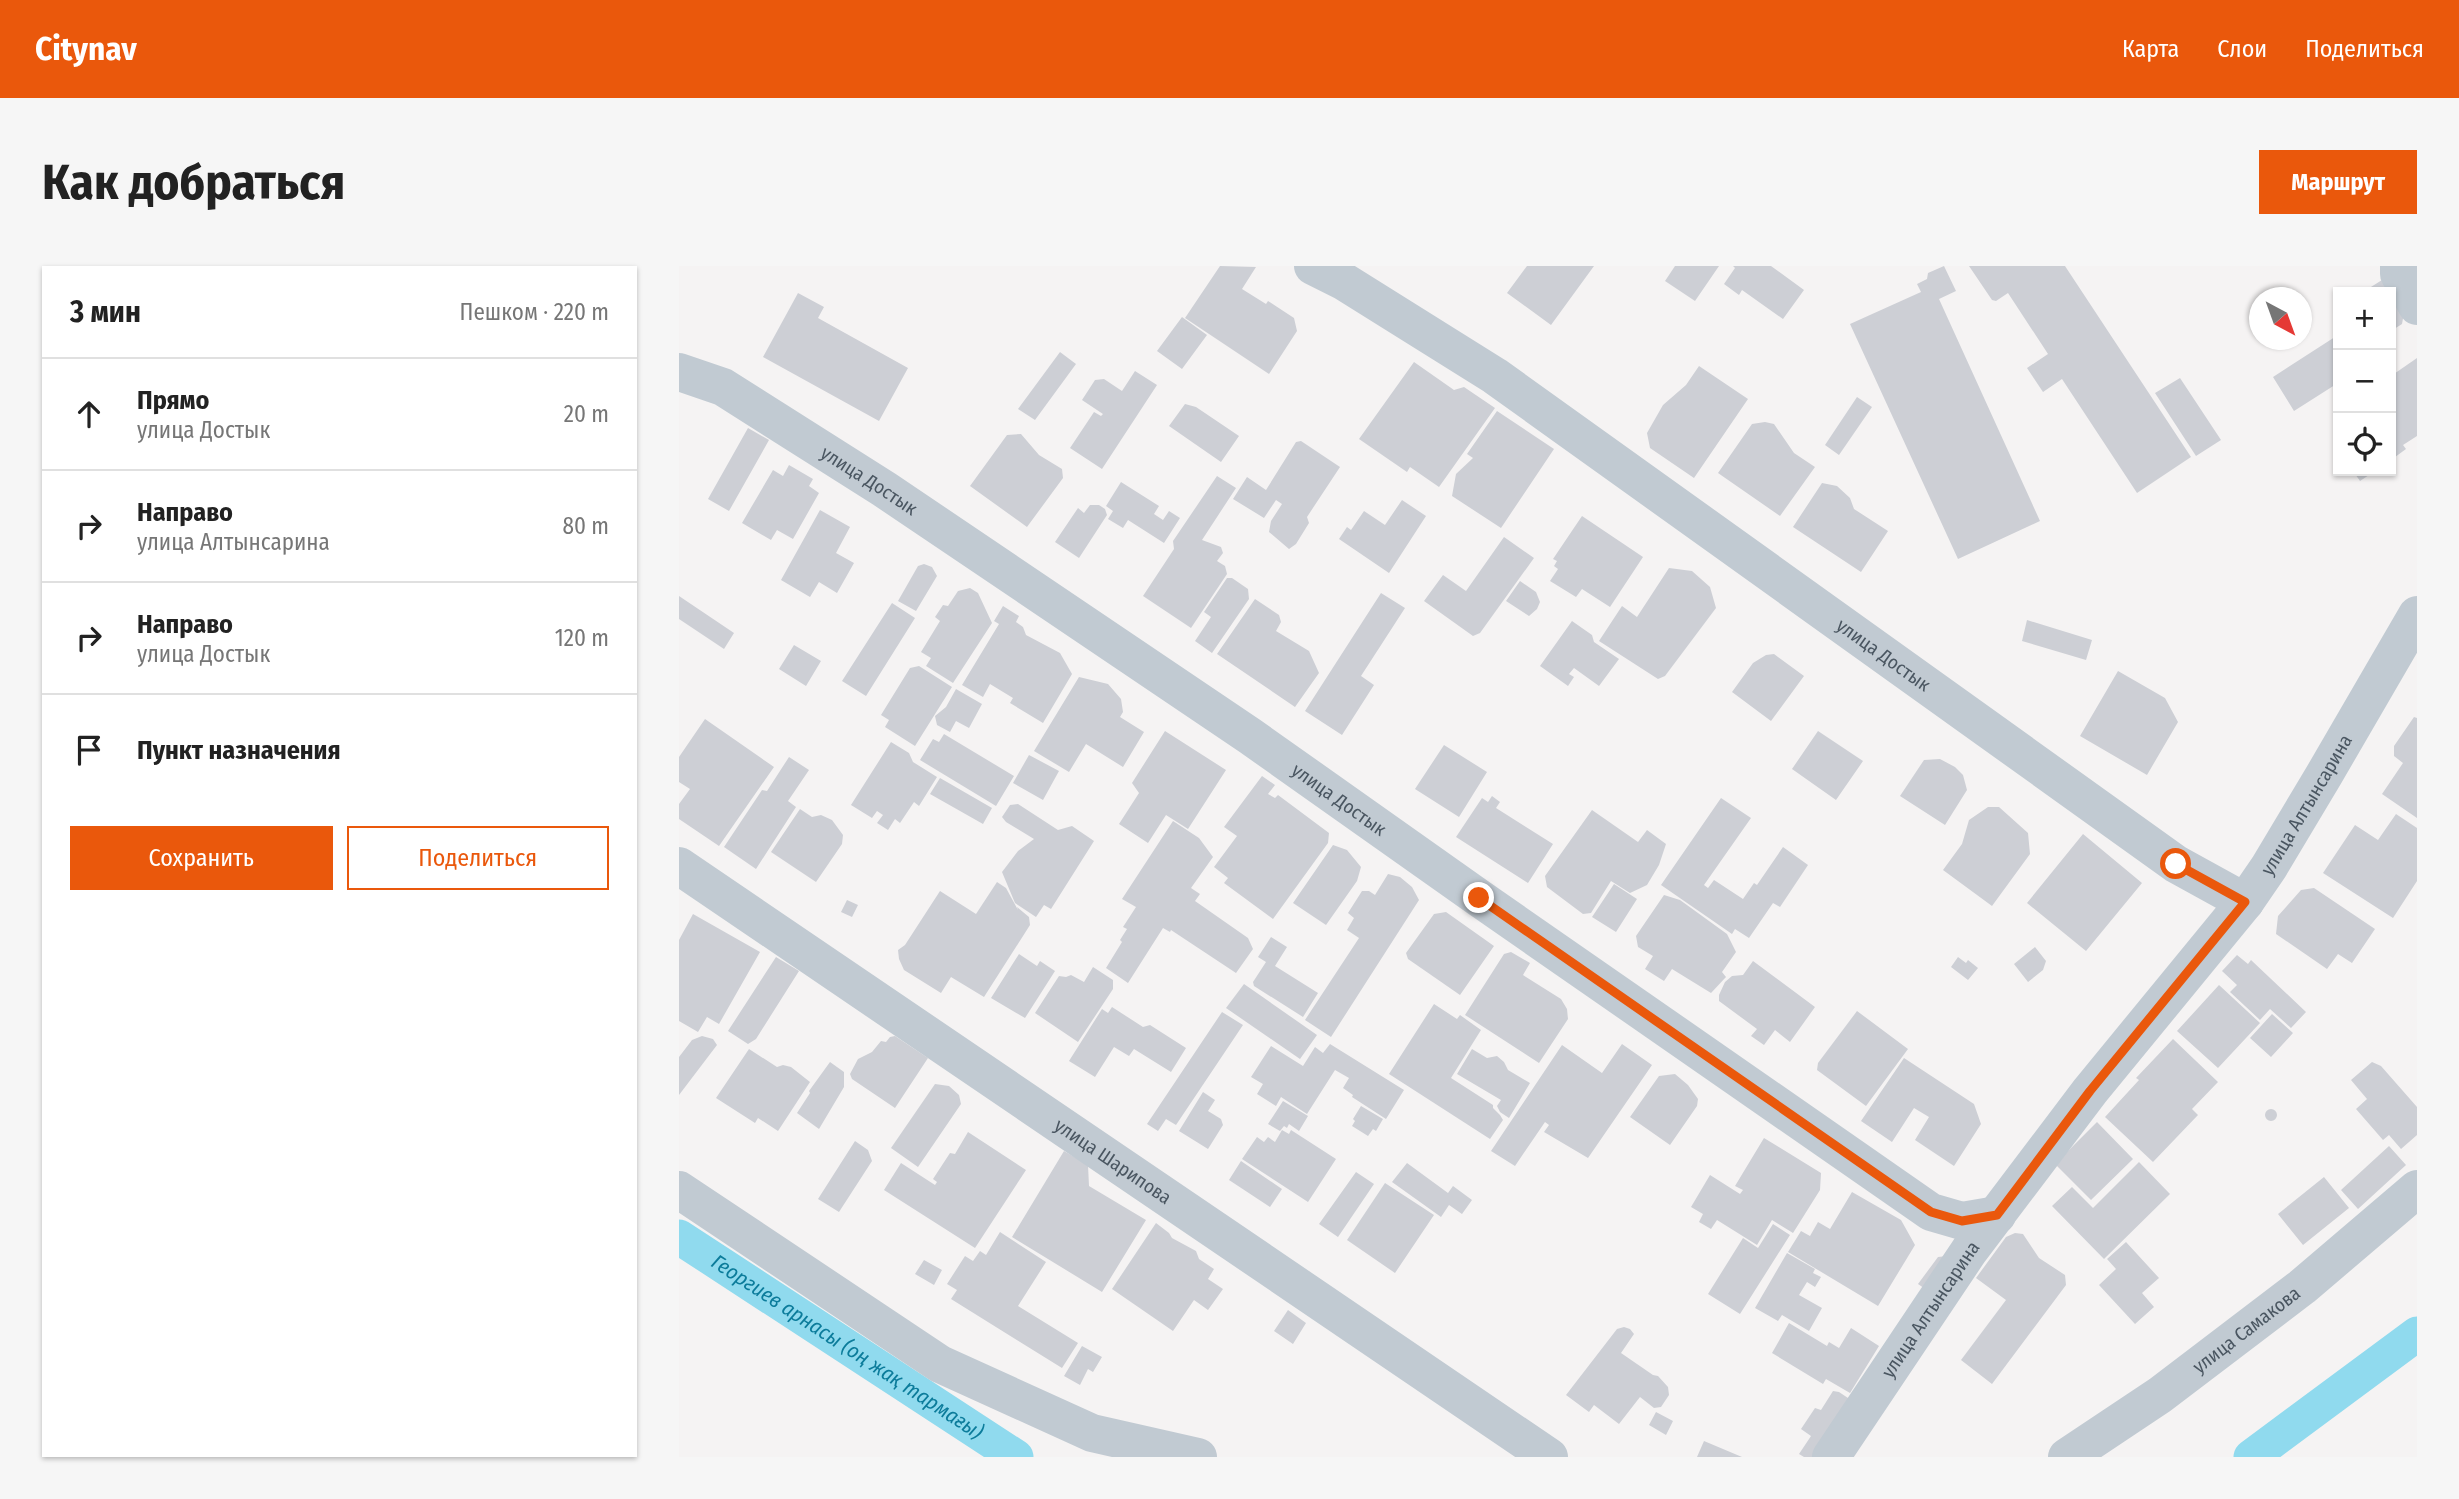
<!DOCTYPE html>
<html lang="ru">
<head>
<meta charset="utf-8">
<style>
  :root { --surface:#fff; --page:#f6f6f6; --text:#222; --muted:#767676; --line:#e0e0e0; --accent:#ea580c }
  body { margin:0; font-family:"Fira Sans Condensed",sans-serif; background:var(--page); color:var(--text) }
  .controls { position:absolute; right:21px; top:21px; display:grid; overflow:hidden; border-radius:0px; box-shadow:0 2px 5px #0004 }
  .controls button { width:63px; height:63px; display:grid; place-items:center; padding:0; border:0; border-bottom:2px solid var(--line); background:var(--surface); color:var(--text); font:35px sans-serif }
  .compass { position:absolute; left:1570px; top:21px; width:63px; height:63px; border-radius:50%; background:var(--surface); box-shadow:0 2px 5px #0004; rotate:139deg }
  .stop { position:absolute; width:21px; height:21px; margin:-16px; border:5px solid #ea580c; border-radius:50%; background:#fff }
  .stop.end { background:#ea580c; border-color:#fff; box-shadow:0 2px 7px #0008 }
  .list { margin:0; padding:0; list-style:none }
  h2 { display:flex; justify-content:space-between; align-items:center; height:91px; margin:0; padding:0 28px; font-size:30px }
  h2 small { font-size:23px; font-weight:400; color:var(--muted) }
  .list li { display:grid; grid-template-columns:46px 1fr auto; gap:21px; align-items:center; box-sizing:border-box; height:112px; padding:0 28px; border-top:2px solid var(--line) }
  .list b { display:block; font-size:26px; white-space:nowrap }
  .list p { margin:0; font-size:23px; white-space:nowrap; color:var(--muted) }
  .list em { font-size:23px; font-style:normal; color:var(--muted) }
  .actions { display:flex; gap:14px; padding:21px 28px }
  .actions a { flex:1; padding:16px 0; border:2px solid var(--accent); border-radius:0px; text-align:center; font-size:24px; color:var(--accent) }
  .actions .main { background:var(--accent); color:#fff }
  .icon { flex:none; width:38px; height:38px; fill:none; stroke:currentColor; stroke-width:2; stroke-linecap:round; stroke-linejoin:round }
  .map { position:relative; flex:none; width:1738px; height:1191px; overflow:hidden; border-radius:0px }
  header { display:flex; align-items:center; gap:42px; box-sizing:border-box; height:98px; padding:0 35px; background:var(--accent); color:#fff }
  header strong { font-size:33px }
  nav { display:flex; gap:38px; margin-inline-start:auto; font-size:24px }
  .intro { display:flex; align-items:center; justify-content:space-between; box-sizing:border-box; height:168px; padding:0 42px }
  h1 { margin:0; font-size:49px }
  .button { padding:18px 32px; border-radius:0px; background:var(--accent); color:#fff; font-size:24px; font-weight:700 }
  main { display:flex; gap:42px; padding:0 42px }
  aside { flex:1; background:var(--surface); border-radius:0px; box-shadow:0 2px 5px #0004 }
  .map>svg:first-child { display:block }
  .lines { fill:none; stroke-linecap:round; stroke-linejoin:round }
  .canal { stroke:#90daee; stroke-width:35 }
  .building { fill:#cdcfd5 }
  .street { stroke:#c1cad2; stroke-width:38 }
  .route { stroke:#ea580c; stroke-width:9 }
  .labels { text-anchor:middle; stroke-width:7; stroke-linejoin:round; paint-order:stroke }
  .street-label { font-size:19px; fill:#4a5661; stroke:#fff }
  .water-label { font-size:21px; font-style:italic; fill:#0c7c9b; stroke:#fff }
</style>
</head>
<body>
<header>
<strong>Citynav</strong>
<nav><a>Карта</a><a>Слои</a><a>Поделиться</a></nav>
</header>
<div class="intro"><h1>Как добраться</h1><a class="button">Маршрут</a></div>
<main>
<aside>
<h2>3 мин<small>Пешком · 220 m</small></h2>
<ul class="list">
<li><svg class="icon" aria-label="ahead" viewBox="0 0 24 24"><path d="M12 20V5M6 11l6-6 6 6"/></svg><div><b>Прямо</b><p>улица Достык</p></div><em>20 m</em></li>
<li><svg class="icon" aria-label="right" viewBox="0 0 24 24"><path d="M7 20v-9h11M14 6l5 5-5 5"/></svg><div><b>Направо</b><p>улица Алтынсарина</p></div><em>80 m</em></li>
<li><svg class="icon" aria-label="right" viewBox="0 0 24 24"><path d="M7 20v-9h11M14 6l5 5-5 5"/></svg><div><b>Направо</b><p>улица Достык</p></div><em>120 m</em></li>
<li><svg class="icon" aria-label="arrive" viewBox="0 0 24 24"><path d="M6 21V4h12l-3 4 3 4H6"/></svg><div><b>Пункт назначения</b></div></li>
</ul>
<div class="actions"><a class="main">Сохранить</a><a>Поделиться</a></div>
</aside>
<div class="map">
<svg width="1738" height="1191" viewBox="0 0 1738 1191">
  <rect width="100%" height="100%" fill="#f5f3f3"/>
  <g class="lines">
    <g class="canal">
      <path id="s1" d="M0,971L337,1191"/>
      <path d="M1572,1191L1738,1068"/>
    </g>
  </g>
  <path class="building" d="M541,0L577,1L563,23L587,38L589,35L615,52L618,65L590,108L506,52Z
    M848,0H915L872,59L828,27Z
    M996,0H1040L1016,35L986,15Z
    M1054,0H1092L1125,24L1104,53L1063,24L1060,29L1045,18L1056,2Z
    M1265,0L1277,25L1260,33L1361,255L1279,293L1171,58L1242,26L1238,18L1248,13L1249,7Z
    M1290,0H1386L1512,191L1458,227L1383,113L1364,126L1348,102L1369,88L1329,27L1317,35L1313,34Z
    M1703,14L1711,26H1684Z
    M119,27L145,41L139,52L229,102L200,155L84,91Z
    M1712,27L1725,47L1723,58L1712,65Z
    M503,51L528,69L503,103L478,85Z
    M1659,69V117L1615,145L1594,111Z
    M381,86L397,98L356,154L339,143Z
    M1738,92V170L1724,179L1727,183L1712,194V150L1714,148L1712,145V110Z
    M735,96L775,124L785,121L816,142L760,221L731,201L728,206L680,173Z
    M1020,100L1069,133L1015,212L971,182L968,167L984,139L1007,119Z
    M456,105L478,119L423,203L391,182L415,146L422,150L424,148L403,134L416,114L425,113L443,125Z
    M1501,112L1542,174L1517,190L1476,127Z
    M1178,131L1193,141L1160,189L1146,179Z
    M506,138L517,141L560,170L542,196L490,160Z
    M818,145L875,183L822,262L773,230L777,208L794,192L788,188Z
    M1086,156L1095,158L1115,187L1136,201L1101,250L1039,207L1073,158Z
    M69,162L90,174L50,245L29,233Z
    M342,168L360,189L383,203L384,212L348,261L291,220L328,169Z
    M622,175L661,201L628,251L630,257L617,278L610,283L590,266L592,255L603,238L597,234L585,252L554,233L568,211L587,224L617,176Z
    M110,199L134,213L130,220L140,227L114,273L98,264L92,274L63,257L94,204L104,210Z
    M1674,205H1696L1681,215Z
    M538,210L557,222L523,274L542,281L544,287L538,295L546,300L548,308L512,362L464,330L495,283L494,275Z
    M442,216L480,240L475,248L484,254L490,245L501,252L485,277L449,254L444,262L429,253L434,245L427,240Z
    M1143,217L1158,220L1171,232L1175,243L1209,265L1182,306L1114,261Z
    M723,234L747,250L710,307L660,273L668,261L672,264L685,245L706,259Z
    M411,239H420L426,243L428,249L400,292L376,276L399,242L405,247Z
    M141,244L171,261L157,287L175,297L158,327L140,316L131,331L102,314Z
    M903,250L964,291L931,341L903,323L897,331L871,315L879,303L875,300L878,295L874,293Z
    M825,271L855,292L801,367L794,370L745,335L764,309L787,325Z
    M245,298L253,301L258,310L237,345L219,335L239,300Z
    M990,302L1013,305L1031,321L1037,342L986,410L979,413L920,375L943,340L958,351Z
    M548,312H553L569,323L570,333L533,387L516,375L532,351L525,346Z
    M841,315L857,326L861,336L858,343L850,350L827,335Z
    M291,322L299,327L313,357L274,417L247,400L252,392L242,386L261,355L256,351L264,339L269,340L279,325Z
    M702,327L726,342L682,410L695,419L663,469L626,445Z
    M0,330L55,367L45,383L0,353Z
    M576,333L600,349L602,356L597,365L630,385L640,407L616,441L538,388Z
    M213,337L236,352L187,430L163,415Z
    M324,340L340,350L337,356L344,361L347,369L381,387L393,408L364,457L331,437L334,432L311,418L304,431L283,419L320,358L315,355Z
    M1348,354L1413,374L1407,394L1343,375Z
    M893,355L913,369L915,376L940,393L920,420L895,402L890,408L895,411L889,420L861,400Z
    M115,379L142,395L127,420L100,403Z
    M1095,388L1125,410L1092,455L1053,426L1074,397L1087,389Z
    M240,400L273,421L236,480L206,461L210,454L202,449L231,402Z
    M1439,405L1486,432L1499,456L1468,509L1401,470Z
    M400,411L429,418L442,433L444,446L441,451L465,466L444,501L407,478L390,506L355,485Z
    M277,423L303,438L290,462L277,455L271,466L258,459L256,450L267,441Z
    M1735,451L1738,452V552L1703,528L1724,497L1715,490V480Z
    M26,453L95,501L40,580L0,553V538L11,523L0,516V491Z
    M486,465L547,504L509,563L487,549L469,577L440,558L460,527L453,517Z
    M1139,465L1184,495L1157,534L1113,503Z
    M265,468L335,510L317,540L241,494L254,473L260,476Z
    M212,476L230,487L234,496L258,511L240,540L235,536L221,557L216,553L209,564L198,557L204,549L198,545L193,552L172,539Z
    M765,479L808,506L780,551L736,523Z
    M350,489L380,505L364,534L334,517Z
    M110,491L130,504L109,535L117,541L77,603L45,581L83,524L88,525Z
    M1261,493L1276,501L1284,509L1288,524L1266,559L1221,530L1245,494Z
    M583,510L596,519L589,528L596,532L599,529L650,567L649,577L594,653L545,617L549,612L535,601L558,570L545,561Z
    M261,512L313,542L304,558L251,528Z
    M813,530L821,536L817,542L874,578L849,617L777,571L803,532L809,536Z
    M1042,532L1072,552L1025,619L1029,622L1035,614L1064,633L1075,617L1078,619L1104,581L1129,599L1101,641L1094,637L1070,672L1056,663L1053,668L982,619Z
    M339,538L379,564L393,560L415,575L372,643L365,639L357,651L336,637L323,606L339,585L355,573L327,556L323,551L331,539Z
    M1309,541H1320L1349,567L1351,588L1313,640L1264,604L1283,578L1290,554Z
    M121,543L133,551L142,549L153,554L164,569L163,578L137,616L92,586Z
    M913,544L959,576L968,564L987,578L980,599L968,619L951,627L932,615L912,647L904,648L868,621L866,610Z
    M1717,548L1738,562V615L1714,652L1644,607L1676,559L1699,574Z
    M494,555L520,572L534,591L512,622L521,628L516,635L569,672L574,683L557,707L492,664L491,666L484,662L449,717L427,702L443,676L441,674L448,663L444,661L457,641L443,633Z
    M1404,568L1463,617L1407,685L1348,637Z
    M654,579L668,584L682,601L678,615L647,659L614,637Z
    M709,608L721,611L733,621L740,634L652,771L626,754L680,672L668,664L675,652L669,647L683,625H690L696,629Z
    M318,616L327,622L339,644L338,641L350,651L351,659L305,731L272,711L262,727L225,704L220,693L219,684L226,679L261,625L297,648Z
    M935,618L958,633L937,666L913,651Z
    M1635,622L1696,663L1673,697L1659,688L1648,703L1597,668L1599,650L1622,624Z
    M985,629L1001,634L1048,668L1057,686L1043,706L1047,711L1032,727L993,703L985,715L966,703L974,690L959,681L957,670Z
    M168,634L179,639L173,651L162,646Z
    M767,646L815,680L781,729L729,693L727,687L755,648Z
    M14,648L81,686L40,758L28,751L19,766L0,755V674Z
    M592,671L608,681L596,700L639,727L624,751L575,720L574,716L587,696L579,691Z
    M1356,681L1367,695L1364,704L1349,716L1335,698Z
    M832,686L851,697L844,709L882,733L888,743L889,753L860,797L786,749L825,688Z
    M340,688L358,700L361,695L376,705L346,752L312,732Z
    M1558,689L1569,698L1572,694L1627,746L1612,762L1591,743L1581,754L1551,726L1558,719L1543,705Z
    M97,691L120,705L77,773L69,778L49,765Z
    M1279,691L1287,697L1289,694L1299,702L1289,714L1272,701Z
    M1074,695L1136,741L1111,776L1096,764L1085,779L1072,770L1078,763L1040,735V729L1046,716L1053,710L1064,709Z
    M414,701L434,714V723L399,776L356,747L380,710L387,711L392,709L405,716Z
    M565,718L638,769L621,793L547,742Z
    M1540,719L1581,757L1539,802L1498,765Z
    M755,738L778,753L781,749L802,764L772,812L814,839V842L821,849L824,854L811,873L710,808Z
    M433,741L464,761L471,759L507,782L492,806L455,783L450,790L435,781L416,811L390,795L423,743L429,747Z
    M1178,745L1229,783L1187,840L1138,804L1139,797Z
    M543,746L564,759L497,859L487,853L479,865L468,858Z
    M1593,748L1614,767L1592,791L1571,772Z
    M23,770L34,773L38,779L0,829V791L13,774Z
    M216,770L249,792L216,842L173,813L171,808L179,793L193,786L202,775L207,776L211,771Z
    M1494,773L1539,816L1513,843L1519,849L1474,896L1426,851L1460,814L1457,812Z
    M651,778L725,824L707,853L673,831L674,829L664,822L670,812L656,804L628,848L602,831L597,840L578,828L584,818L572,811L592,780L624,800L636,781L644,787Z
    M943,778L973,799L909,892L865,866L870,859L866,856L836,900L812,885L883,779L923,807Z
    M70,783L98,801L104,799L112,801L131,816L99,865L79,852L76,857L37,832Z
    M793,783L808,792L818,790L825,796L829,804L851,817L830,852L821,846L818,840L822,834L778,808Z
    M1225,792L1295,838L1302,858L1275,900L1236,874L1250,851L1235,842L1213,876L1182,855Z
    M151,796L165,806V821L140,863L118,847L131,827L130,825Z
    M1693,796L1702,800L1738,841V869L1722,883L1710,869L1704,874L1677,843L1688,833L1672,814Z
    M996,808L1009,819L1019,833L1018,840L991,879L951,851L980,810Z
    M256,818L270,820L280,829L282,838L239,901L212,882Z
    M524,826L536,834L529,845L542,853L544,859L529,883L500,865Z
    M604,835L629,850L620,865L610,858L608,862L605,860L601,865L589,858Z
    M682,840L704,853L697,865L694,863L689,870L673,860L676,855L674,853Z
    M1586 849a6 6 0 1 1 12 0a6 6 0 1 1-12 0Z
    M1418,856L1454,893L1412,934L1376,898Z
    M603,864L610,868L612,864L657,893L629,936L563,893L578,871L585,876L589,871L596,876Z
    M289,866L347,904L296,982L205,924L222,897L256,919L258,916L254,913L271,887L276,888Z
    M1085,872L1142,907L1141,924L1114,967L1093,954L1078,979L1038,954L1032,963L1020,956L1024,948L1012,941L1031,909L1061,928L1064,924L1056,920Z
    M176,875L189,884L193,895L160,946L139,933Z
    M1710,880L1727,899L1679,943L1662,924Z
    M385,885L409,899L410,920L467,954L423,1026L333,971Z
    M562,895L603,923L591,941L550,914Z
    M1460,896L1491,928L1425,993L1373,940L1393,921L1414,942Z
    M728,897L769,927L774,920L793,934L783,948L770,939L762,951L713,916Z
    M677,906L695,918L659,971L640,958Z
    M1645,911L1670,942L1624,979L1599,948Z
    M706,917L755,949L716,1007L668,974Z
    M1173,926L1222,954L1236,979L1199,1040L1109,986L1122,965L1131,970L1139,956L1151,963Z
    M477,957L490,967L493,972L517,985L520,993L535,1003L529,1013L544,1023L529,1044L515,1034L494,1065L433,1023Z
    M1094,958L1111,969L1061,1048L1029,1028L1064,972L1079,982Z
    M321,966L367,996L339,1040L399,1077L383,1102L272,1033L278,1024L268,1018L286,990L294,995L301,985L307,989Z
    M1336,967L1344,968L1360,992L1386,1009L1387,1019L1313,1118L1282,1094L1327,1034L1297,1012L1327,971Z
    M1447,976L1480,1012L1463,1027L1475,1041L1456,1058L1420,1019L1437,1003L1428,993Z
    M1108,987L1136,1003L1134,1007L1142,1011L1136,1021L1128,1016L1120,1029L1143,1042L1130,1065L1103,1049L1099,1055L1076,1042Z
    M1268,990L1252,1027L1239,1018L1259,991Z
    M245,994L263,1004L255,1019L236,1008Z
    M609,1044L627,1057L614,1078L595,1065Z
    M1110,1057L1148,1080L1150,1076L1160,1082L1172,1062L1200,1080L1171,1127L1147,1113L1144,1118L1093,1087Z
    M945,1061L951,1063L955,1068L942,1087L974,1109L979,1110L989,1121L990,1129L982,1141L975,1142L961,1131L940,1158L915,1139L910,1146L887,1129L938,1063Z
    M403,1080L423,1091L414,1106L409,1103L401,1119L385,1110Z
    M1154,1125L1160,1126L1175,1136L1139,1191H1125L1120,1188L1132,1170L1122,1163L1136,1142L1142,1144Z
    M977,1146L994,1155L987,1169L970,1159Z
    M1025,1175L1063,1191H1018Z"/>
  <g class="lines">
    <g class="street">
      <path id="s2" d="M634,0L664,15L816,110L1497,598L1566,636"/>
      <path d="M1720,0V8L1738,40"/>
      <path id="s3" d="M0,106L44,121L205,223L571,470L800,632L1252,946L1283,955L1318,949"/>
      <path id="s4" d="M0,600L870,1191"/>
      <path d="M0,924L261,1098L413,1167L519,1191"/>
      <path id="s5" d="M1152,1191L1290,985L1411,825L1566,636L1590,601L1645,509L1738,349"/>
      <path id="s6" d="M1388,1191L1481,1129L1623,1021L1738,923"/>
    </g>
  </g>
  <g class="lines">
    <path class="route" d="M800,632L1252,946L1283,955L1318,949L1411,825L1566,636L1497,598"/>
  </g>
  <g class="labels">
    <g class="street-label">
      <text dy="7" stroke="none"><textPath href="#s3" startOffset="220">улица Достык</textPath></text>
      <text dy="7" stroke="none"><textPath href="#s2" startOffset="691">улица Достык</textPath></text>
      <text dy="7" stroke="none"><textPath href="#s3" startOffset="788">улица Достык</textPath></text>
      <text dy="7" stroke="none"><textPath href="#s5" startOffset="808">улица Алтынсарина</textPath></text>
      <text dy="7" stroke="none"><textPath href="#s4" startOffset="525">улица Шарипова</textPath></text>
      <text dy="7" stroke="none"><textPath href="#s5" startOffset="178">улица Алтынсарина</textPath></text>
      <text dy="7" stroke="none"><textPath href="#s6" startOffset="220">улица Самакова</textPath></text>
    </g>
    <g class="water-label">
      <text dy="7" stroke="none"><textPath href="#s1" startOffset="201">Георгиев арнасы (оң жақ тармағы)</textPath></text>
    </g>
  </g>
</svg>
<div class="controls">
<button>+</button>
<button>−</button>
<button><svg class="icon" aria-label="locate" viewBox="0 0 24 24"><circle cx="12" cy="12" r="6"/><path d="M12 2v4M12 18v4M2 12h4M18 12h4"/></svg></button>
</div>
<svg class="compass" viewBox="-18 -18 36 36"><path d="M0-13l5 13h-10z" fill="#e53935"/><path d="M0 13l5-13h-10z" fill="#767676"/></svg>
<div class="stop" style="left:1497px;top:598px"></div>
<div class="stop end" style="left:800px;top:632px"></div>
</div>
</main>
</body>
</html>
